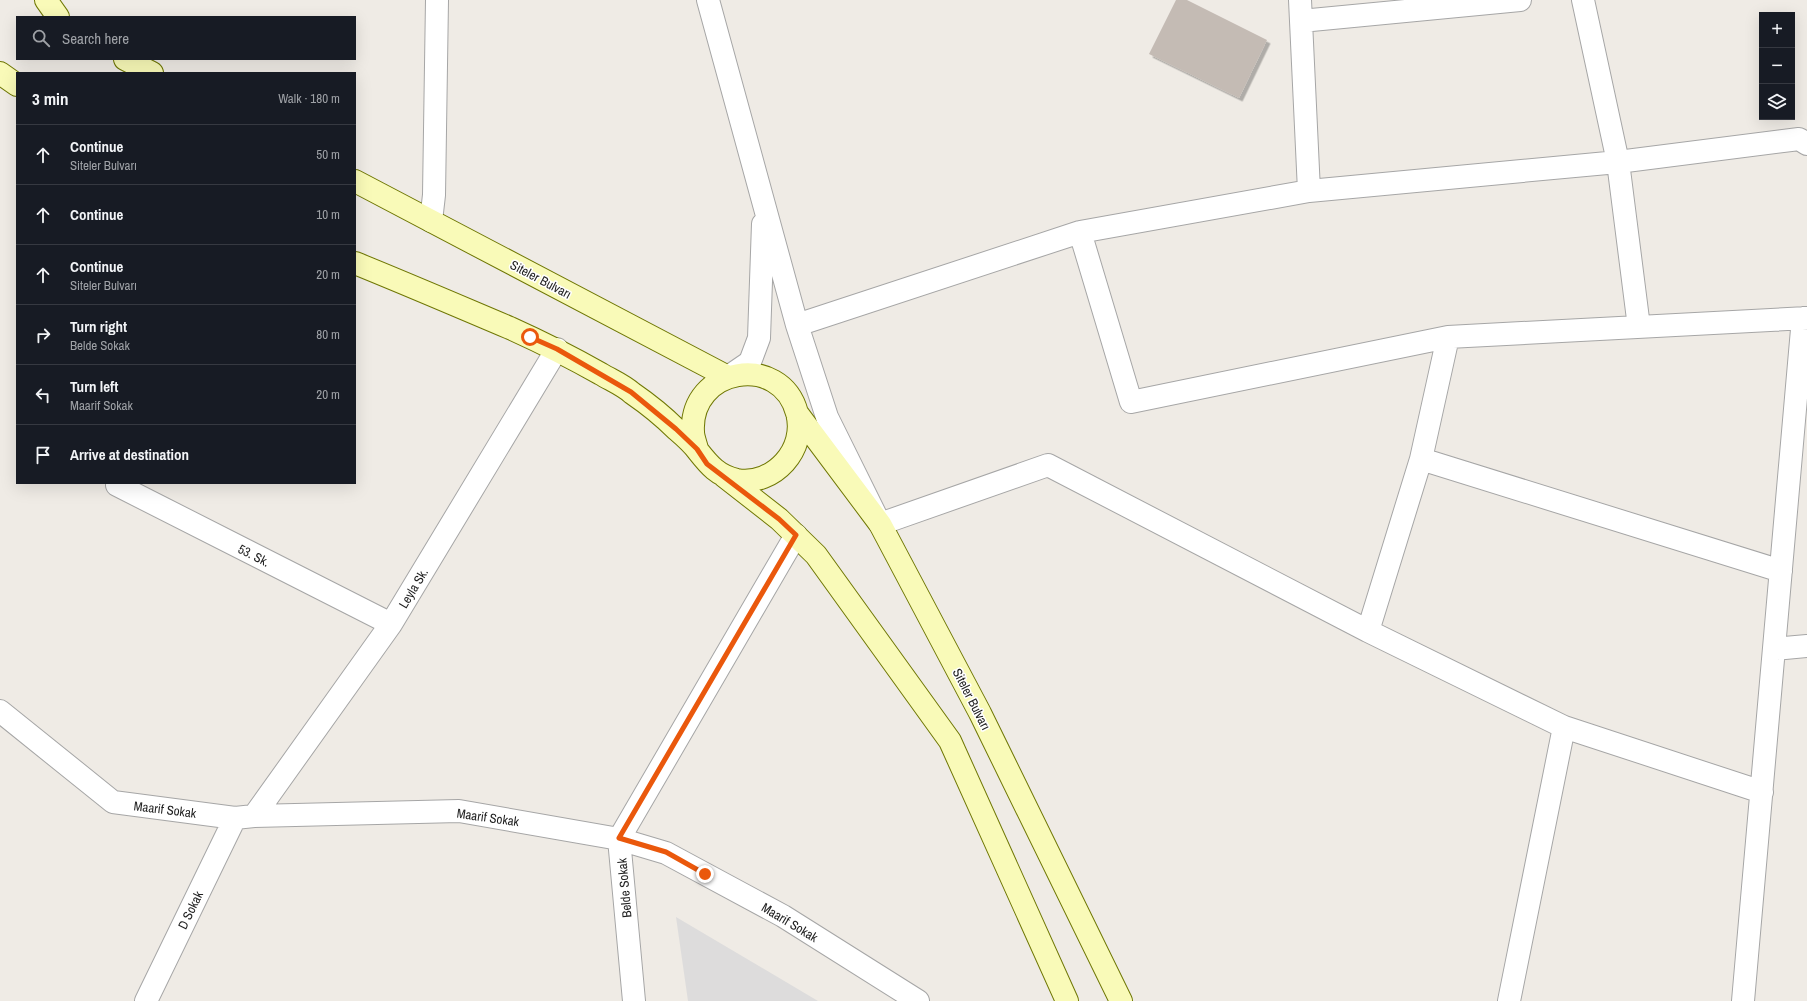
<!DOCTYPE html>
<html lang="en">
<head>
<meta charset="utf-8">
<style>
  :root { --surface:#171b24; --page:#20242c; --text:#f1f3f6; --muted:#9ea1a6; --line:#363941 }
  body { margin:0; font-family:"Archivo Narrow",sans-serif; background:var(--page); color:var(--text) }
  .controls { position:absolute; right:12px; top:12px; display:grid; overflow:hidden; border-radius:0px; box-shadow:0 4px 16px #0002 }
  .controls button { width:36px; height:36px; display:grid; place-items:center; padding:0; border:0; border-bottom:1px solid var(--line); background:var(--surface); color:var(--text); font:20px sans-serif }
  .stop { position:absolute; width:12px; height:12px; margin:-9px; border:3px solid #ea580c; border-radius:50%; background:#fff }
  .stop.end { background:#ea580c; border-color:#fff; box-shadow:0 1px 4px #0008 }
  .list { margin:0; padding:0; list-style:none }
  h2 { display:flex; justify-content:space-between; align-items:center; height:52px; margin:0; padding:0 16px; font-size:17px }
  h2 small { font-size:13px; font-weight:400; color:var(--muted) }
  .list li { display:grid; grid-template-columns:26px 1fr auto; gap:12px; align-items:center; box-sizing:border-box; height:60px; padding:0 16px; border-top:1px solid var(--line) }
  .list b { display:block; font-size:15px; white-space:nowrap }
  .list p { margin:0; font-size:13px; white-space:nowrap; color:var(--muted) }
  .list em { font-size:13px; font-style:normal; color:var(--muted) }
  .icon { flex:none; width:22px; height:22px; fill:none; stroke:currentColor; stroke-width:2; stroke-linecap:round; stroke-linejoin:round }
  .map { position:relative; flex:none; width:1807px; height:1001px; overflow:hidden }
  .search { position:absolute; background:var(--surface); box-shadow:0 4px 16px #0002; left:16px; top:16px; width:340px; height:44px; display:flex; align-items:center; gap:10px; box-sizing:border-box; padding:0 14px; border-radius:0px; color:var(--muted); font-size:15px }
  .panel { position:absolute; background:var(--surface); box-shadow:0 4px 16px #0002; left:16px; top:72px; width:340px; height:412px; border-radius:0px }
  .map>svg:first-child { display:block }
  .residential { fill:#dddcdc }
  .building { fill:#c4bbb4; filter:url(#shadow) }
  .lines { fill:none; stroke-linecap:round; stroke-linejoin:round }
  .minor-casing { stroke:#a6a6a6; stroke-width:24 }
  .secondary-casing { stroke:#6f7704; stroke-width:24 }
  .minor { stroke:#fff; stroke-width:22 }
  .secondary { stroke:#f9fab8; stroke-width:22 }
  .route { stroke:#ea580c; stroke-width:5 }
  .labels { text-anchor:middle; stroke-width:3; stroke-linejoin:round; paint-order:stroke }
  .street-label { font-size:13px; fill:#1f1f1f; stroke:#fff }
</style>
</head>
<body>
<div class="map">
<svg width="1807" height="1001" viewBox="0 0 1807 1001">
  <defs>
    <filter id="shadow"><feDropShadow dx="3.5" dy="3.5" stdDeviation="0" flood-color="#0004"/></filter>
  </defs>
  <rect width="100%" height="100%" fill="#efebe5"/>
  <path class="residential" d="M676,917L818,1001H688Z"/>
  <path class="building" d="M1176,0H1187L1267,40L1239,98L1149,54Z"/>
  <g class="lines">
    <g class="minor-casing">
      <path id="minor" d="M708,0L797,325L827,417L880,524L1048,465L1368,631L1564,727L1762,792
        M1300,0L1309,191
        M1583,0L1618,162L1639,327
        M1301,21L1520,0
        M431,221L434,195L437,0
        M1080,232L1131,402L1448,337L1807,318
        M797,325L1080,232L1309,191L1618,162L1799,139L1807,144
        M728,377L750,362L759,338L763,224
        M1421,459L1781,571
        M118,483L117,485L391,624
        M1368,631L1421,459L1448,337
        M1774,649L1807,646
        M0,711L113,802L235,818L254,816L459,811L619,839L666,853L783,916L918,1001
        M254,816L391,624L557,349
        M146,1001L235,818
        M634,1001L619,839L796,535
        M1509,1001L1564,727
        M1743,1001L1803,318"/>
    </g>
    <g class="secondary-casing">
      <path id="secondary" d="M46,0L58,17
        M125,59L152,73
        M0,73L17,85
        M355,181L728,377
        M355,263C407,284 458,306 510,328C541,342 571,357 601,374C611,380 623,385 632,393C648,404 664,417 677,430C684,436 692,443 698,451C709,465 718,476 737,480C774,486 807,449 797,413C781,352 689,367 693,432C693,437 696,444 697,449
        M797,413L880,524L980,713L1121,1001
        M724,476L779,519L816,555L950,741L1067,1001"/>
    </g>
    <use href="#minor" class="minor"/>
    <use href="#secondary" class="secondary"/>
  </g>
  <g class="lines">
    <path class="route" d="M530,337L557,349L631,392L676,429L697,449L707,464L779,519L796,535L619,838L666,852L705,874"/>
  </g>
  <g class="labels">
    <g class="street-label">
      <text transform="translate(541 279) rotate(28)" y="5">Siteler Bulvarı</text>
      <text transform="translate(254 555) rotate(27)" y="5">53. Sk.</text>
      <text transform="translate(413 588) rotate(-59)" y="5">Leyla Sk.</text>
      <text transform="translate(972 699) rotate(63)" y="5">Siteler Bulvarı</text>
      <text transform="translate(165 809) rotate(7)" y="5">Maarif Sokak</text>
      <text transform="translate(488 817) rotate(8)" y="5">Maarif Sokak</text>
      <text transform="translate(624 888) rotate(-95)" y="5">Belde Sokak</text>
      <text transform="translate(190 910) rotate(-64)" y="5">D Sokak</text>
      <text transform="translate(790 922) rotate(31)" y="5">Maarif Sokak</text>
    </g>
  </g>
</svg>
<div class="controls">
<button>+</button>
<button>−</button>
<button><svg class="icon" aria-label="layers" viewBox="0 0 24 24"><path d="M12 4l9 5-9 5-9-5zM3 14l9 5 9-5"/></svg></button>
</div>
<div class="stop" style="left:530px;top:337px"></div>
<div class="stop end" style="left:705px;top:874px"></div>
<div class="search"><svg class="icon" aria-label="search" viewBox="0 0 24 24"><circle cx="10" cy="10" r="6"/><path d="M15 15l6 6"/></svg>Search here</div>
<section class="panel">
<h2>3 min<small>Walk · 180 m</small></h2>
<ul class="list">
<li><svg class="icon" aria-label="ahead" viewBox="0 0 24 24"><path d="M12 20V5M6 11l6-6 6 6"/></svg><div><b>Continue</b><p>Siteler Bulvarı</p></div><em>50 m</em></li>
<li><svg class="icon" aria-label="ahead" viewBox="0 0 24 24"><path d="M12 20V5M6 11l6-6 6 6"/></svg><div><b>Continue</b></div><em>10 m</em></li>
<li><svg class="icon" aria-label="ahead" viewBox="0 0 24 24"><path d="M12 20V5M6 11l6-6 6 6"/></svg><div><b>Continue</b><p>Siteler Bulvarı</p></div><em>20 m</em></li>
<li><svg class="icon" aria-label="right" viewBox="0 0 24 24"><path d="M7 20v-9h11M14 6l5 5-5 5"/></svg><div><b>Turn right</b><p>Belde Sokak</p></div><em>80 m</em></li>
<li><svg class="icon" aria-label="left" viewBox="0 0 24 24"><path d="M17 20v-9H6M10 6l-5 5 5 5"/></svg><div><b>Turn left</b><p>Maarif Sokak</p></div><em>20 m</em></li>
<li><svg class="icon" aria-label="arrive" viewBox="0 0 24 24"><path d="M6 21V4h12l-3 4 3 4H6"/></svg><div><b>Arrive at destination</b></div></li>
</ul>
</section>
</div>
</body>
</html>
